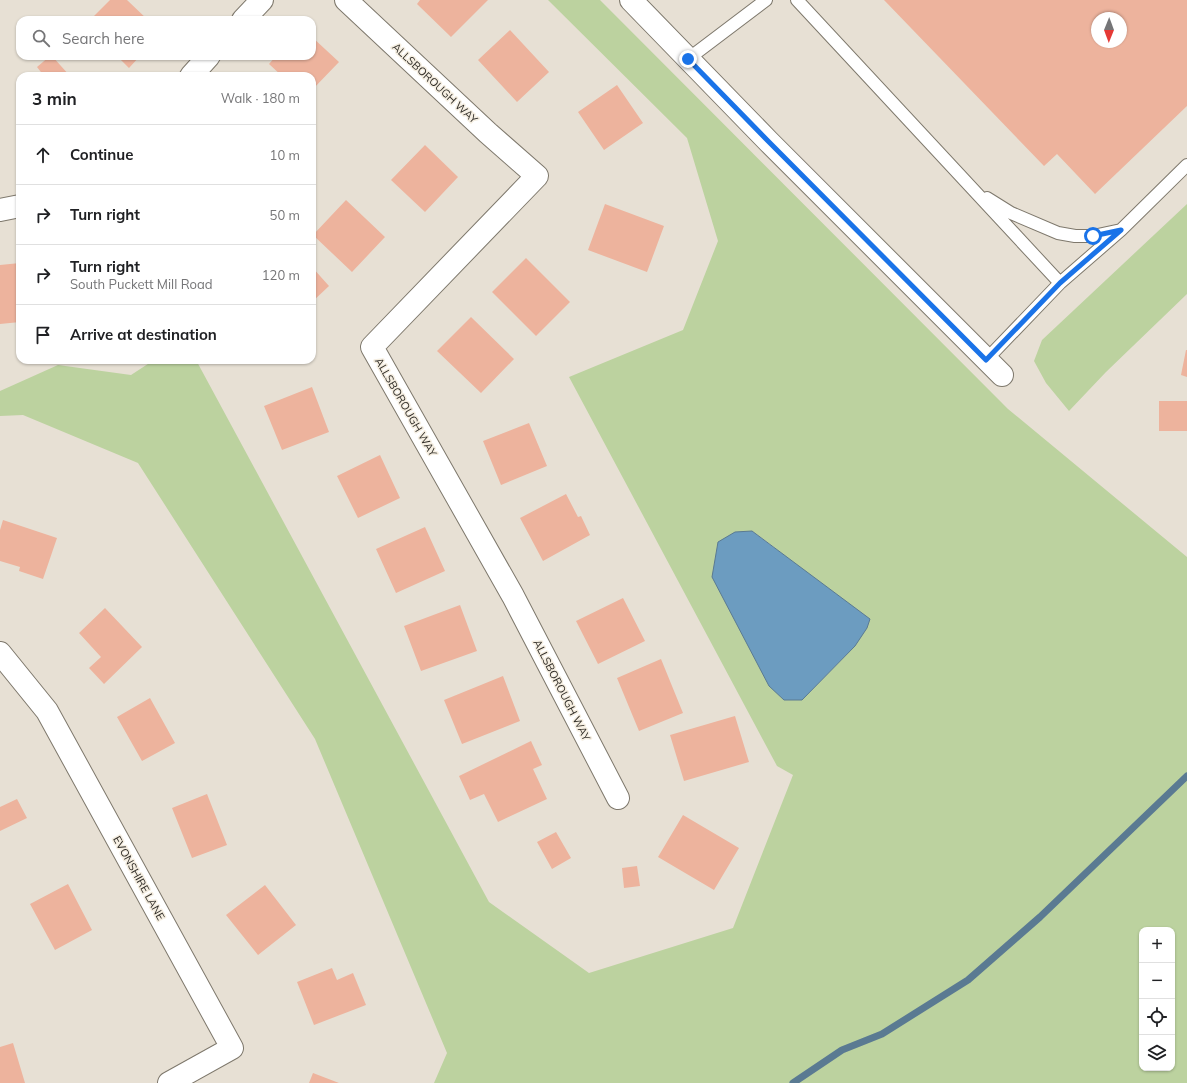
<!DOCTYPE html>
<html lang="en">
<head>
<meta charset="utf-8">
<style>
  :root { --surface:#fff; --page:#f6f6f6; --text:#202124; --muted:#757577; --line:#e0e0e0 }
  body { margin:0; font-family:Mulish,sans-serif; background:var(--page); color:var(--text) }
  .controls { position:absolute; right:12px; bottom:12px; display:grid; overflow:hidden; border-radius:8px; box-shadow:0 1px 3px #0004 }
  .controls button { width:36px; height:36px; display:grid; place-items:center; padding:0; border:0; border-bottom:1px solid var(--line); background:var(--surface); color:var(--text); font:20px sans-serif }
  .compass { position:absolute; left:1091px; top:12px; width:36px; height:36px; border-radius:50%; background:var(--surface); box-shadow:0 1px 3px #0004; rotate:181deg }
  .stop { position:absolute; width:12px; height:12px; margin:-9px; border:3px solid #1a73e8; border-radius:50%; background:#fff }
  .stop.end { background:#1a73e8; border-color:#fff; box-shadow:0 1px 4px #0008 }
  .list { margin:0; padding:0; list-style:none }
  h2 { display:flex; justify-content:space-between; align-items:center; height:52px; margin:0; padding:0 16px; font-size:17px }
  h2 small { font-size:13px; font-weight:400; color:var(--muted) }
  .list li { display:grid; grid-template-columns:26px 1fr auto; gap:12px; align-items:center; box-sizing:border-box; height:60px; padding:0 16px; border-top:1px solid var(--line) }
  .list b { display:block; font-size:15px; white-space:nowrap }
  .list p { margin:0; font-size:13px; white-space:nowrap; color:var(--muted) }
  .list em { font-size:13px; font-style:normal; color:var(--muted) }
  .icon { flex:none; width:22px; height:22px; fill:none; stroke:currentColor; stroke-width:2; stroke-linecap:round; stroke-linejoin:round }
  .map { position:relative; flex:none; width:1187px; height:1083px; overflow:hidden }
  .search { position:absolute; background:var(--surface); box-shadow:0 1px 3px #0004; left:16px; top:16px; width:300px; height:44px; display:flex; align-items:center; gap:10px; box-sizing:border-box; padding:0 14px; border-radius:12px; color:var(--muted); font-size:15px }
  .panel { position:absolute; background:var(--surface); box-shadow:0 1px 3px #0004; left:16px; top:72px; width:300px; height:292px; border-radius:12px }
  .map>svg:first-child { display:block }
  .green { fill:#bcd29f; fill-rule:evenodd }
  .water { fill:#6c9cc0; stroke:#5a7a92 }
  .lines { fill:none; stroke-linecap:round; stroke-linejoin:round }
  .stream { stroke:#5a7a92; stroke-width:7 }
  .building { fill:#edb39d; fill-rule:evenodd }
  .service-casing { stroke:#7e786c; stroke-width:14 }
  .minor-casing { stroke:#7e786c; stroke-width:24 }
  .service { stroke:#fff; stroke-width:12 }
  .minor { stroke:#fff; stroke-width:22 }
  .route { stroke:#1a73e8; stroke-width:5 }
  .labels { text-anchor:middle; stroke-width:3; stroke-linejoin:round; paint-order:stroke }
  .street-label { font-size:11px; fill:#2f2c27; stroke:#f5eee1 }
</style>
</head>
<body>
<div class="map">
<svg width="1187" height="1083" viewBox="0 0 1187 1083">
  <rect width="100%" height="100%" fill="#e7e0d4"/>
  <path class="green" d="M548,0H600L1008,409L1187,557V1083H434L447,1053L315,739L138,463L23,415L0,416V391L58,365L131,375L154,360H196L489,902L589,973L733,928L793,775L777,766L569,377L683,330L718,241L687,138ZM752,531L774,547L855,646L802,700H784ZM1142,930H1172V1068H1142Z
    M1187,204V294L1106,372L1069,411L1046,383L1034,361L1042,340Z"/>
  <path class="water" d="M752,531L870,619L867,628L855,646L802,700H784L769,686L712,577L718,542L735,532Z"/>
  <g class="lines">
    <path class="stream" d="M793,1083L842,1050L882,1034L968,980L1040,917L1187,776"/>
  </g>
  <path class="building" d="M110,0H127L148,20H90Z
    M420,0H488L451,37L417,4Z
    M884,0H1187V106L1095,194L1057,154L1044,166ZM1097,18H1121V42H1097Z
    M510,30L549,72L517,102L478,60Z
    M312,37L339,62L312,90V76H282L269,64L276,56H312Z
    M50,56H52L70,76H44L37,67Z
    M117,56H140L129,68Z
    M617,85L643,123L604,150L578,112Z
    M425,145L458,177L425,212L391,180Z
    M346,200L385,237L352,272L313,235Z
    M605,204L664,226L647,272L588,250Z
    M526,258L570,302L536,336L492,292Z
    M20,263V322L0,324V265Z
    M312,267L329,286L312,302Z
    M471,317L514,359L481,393L437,351Z
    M1186,350H1187V377L1181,375Z
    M312,387L329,432L282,450L264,406Z
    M1159,401H1187V431H1159Z
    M529,423L547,466L501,485L483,441Z
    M380,455L400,498L358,518L337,476Z
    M566,494L578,517L581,516L590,535L543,561L520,518Z
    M3,520L57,538L43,579L19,571L20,567L0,561V530Z
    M425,527L445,571L396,593L376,549Z
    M623,598L645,641L598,664L576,621Z
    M460,605L477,651L421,671L404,626Z
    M105,608L142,647L104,684L89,668L101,657L79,633Z
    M661,659L683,713L639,731L617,678Z
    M503,676L520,721L462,744L444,700Z
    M150,698L175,743L142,761L117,717Z
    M735,716L749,762L684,781L670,735Z
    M531,741L542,765L533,769L547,799L498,822L484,794L470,800L459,776Z
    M207,794L227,845L192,858L172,808Z
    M17,799L27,818L0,831V807Z
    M683,815L739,848L714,890L658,857Z
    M556,832L571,858L552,869L537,842Z
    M637,866L640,886L624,888L622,868Z
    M68,884L92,930L55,950L30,904Z
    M265,885L296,925L258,955L226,915Z
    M332,968L337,980L353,973L366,1005L314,1025L297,982Z
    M13,1043L25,1083H0V1047Z
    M313,1073L339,1083H309Z"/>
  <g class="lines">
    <g class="service-casing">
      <path id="service" d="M797,0L1060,283L986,360
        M688,59L766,0
        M987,198L1011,213L1058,233L1075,236H1093L1121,230L1060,283
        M1121,230L1187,165"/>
    </g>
    <g class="minor-casing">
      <path id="minor" d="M346,0L488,133L537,176L372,347L513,596L618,798
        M631,0L769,142L1002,375
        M243,20L262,0
        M191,76L209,56
        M0,210L20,206
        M0,653L47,711L232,1048L169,1083"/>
    </g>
    <use href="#service" class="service"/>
    <use href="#minor" class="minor"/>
  </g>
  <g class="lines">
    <path class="route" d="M688,59L769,142L986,360L1060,283L1121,230L1093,236"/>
  </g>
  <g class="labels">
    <g class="street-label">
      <text transform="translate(435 83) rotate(43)" y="4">ALLSBOROUGH WAY</text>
      <text transform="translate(406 407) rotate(60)" y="4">ALLSBOROUGH WAY</text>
      <text transform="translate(562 690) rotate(63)" y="4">ALLSBOROUGH WAY</text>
      <text transform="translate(139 878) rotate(61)" y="4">EVONSHIRE LANE</text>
    </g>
  </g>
</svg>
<div class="controls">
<button>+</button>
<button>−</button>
<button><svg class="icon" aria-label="locate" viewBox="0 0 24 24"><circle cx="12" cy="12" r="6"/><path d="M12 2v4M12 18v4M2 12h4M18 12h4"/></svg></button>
<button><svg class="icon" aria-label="layers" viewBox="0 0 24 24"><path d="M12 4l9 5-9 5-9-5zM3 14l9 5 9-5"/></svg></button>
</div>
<svg class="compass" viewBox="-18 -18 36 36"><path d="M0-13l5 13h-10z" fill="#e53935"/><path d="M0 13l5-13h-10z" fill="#757577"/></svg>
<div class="stop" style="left:1093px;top:236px"></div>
<div class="stop end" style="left:688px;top:59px"></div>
<div class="search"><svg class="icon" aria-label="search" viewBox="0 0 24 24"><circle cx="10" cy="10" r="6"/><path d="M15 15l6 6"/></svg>Search here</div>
<section class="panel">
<h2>3 min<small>Walk · 180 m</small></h2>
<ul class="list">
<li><svg class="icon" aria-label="ahead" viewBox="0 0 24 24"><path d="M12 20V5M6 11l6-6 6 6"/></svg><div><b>Continue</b></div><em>10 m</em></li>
<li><svg class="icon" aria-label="right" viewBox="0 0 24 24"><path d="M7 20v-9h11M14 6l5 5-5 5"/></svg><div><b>Turn right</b></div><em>50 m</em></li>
<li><svg class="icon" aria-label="right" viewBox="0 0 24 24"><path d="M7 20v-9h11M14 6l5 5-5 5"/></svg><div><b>Turn right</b><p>South Puckett Mill Road</p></div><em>120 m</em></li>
<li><svg class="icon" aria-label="arrive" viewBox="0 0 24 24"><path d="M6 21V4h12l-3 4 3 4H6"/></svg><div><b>Arrive at destination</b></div></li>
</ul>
</section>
</div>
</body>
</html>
